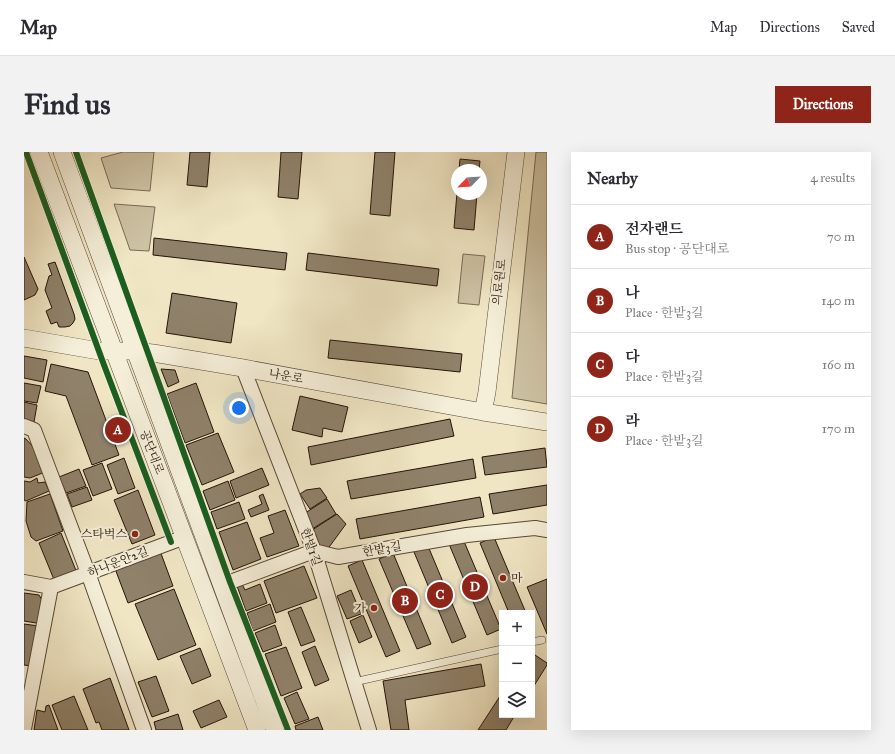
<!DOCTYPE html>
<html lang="en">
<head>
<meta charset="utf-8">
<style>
  :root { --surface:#fff; --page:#f2f2f3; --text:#2b2b33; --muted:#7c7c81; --line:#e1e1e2; --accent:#8f2418 }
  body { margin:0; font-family:"IM FELL Great Primer","Noto Serif KR",serif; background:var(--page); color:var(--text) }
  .controls { position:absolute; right:12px; bottom:12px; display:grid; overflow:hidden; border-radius:0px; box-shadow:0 4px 16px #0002 }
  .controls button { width:36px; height:36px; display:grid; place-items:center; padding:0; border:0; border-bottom:1px solid var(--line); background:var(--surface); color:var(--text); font:20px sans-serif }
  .compass { position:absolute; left:427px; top:12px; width:36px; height:36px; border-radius:50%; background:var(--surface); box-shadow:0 4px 16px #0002; rotate:245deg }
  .you { position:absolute; left:215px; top:256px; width:14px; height:14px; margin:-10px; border:3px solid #fff; border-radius:50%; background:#1a73e8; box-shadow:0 0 0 6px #1a73e833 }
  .badge { display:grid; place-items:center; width:26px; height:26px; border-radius:50%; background:var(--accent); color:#fff; font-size:13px; font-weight:700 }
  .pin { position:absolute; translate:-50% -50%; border:2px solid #fff; box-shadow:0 1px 4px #0006 }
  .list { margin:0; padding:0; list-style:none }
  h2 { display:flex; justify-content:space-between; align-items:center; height:52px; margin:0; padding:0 16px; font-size:17px }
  h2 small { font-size:13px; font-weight:400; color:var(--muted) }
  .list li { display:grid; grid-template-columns:26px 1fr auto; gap:12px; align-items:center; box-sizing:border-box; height:64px; padding:0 16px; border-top:1px solid var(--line) }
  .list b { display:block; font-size:15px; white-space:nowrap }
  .list p { margin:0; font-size:13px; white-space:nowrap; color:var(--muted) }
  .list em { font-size:13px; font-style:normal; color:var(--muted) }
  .icon { flex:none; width:22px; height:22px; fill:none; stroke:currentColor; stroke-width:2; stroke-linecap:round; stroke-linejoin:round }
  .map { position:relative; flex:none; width:523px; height:578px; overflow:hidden; border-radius:0px }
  header { display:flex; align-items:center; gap:24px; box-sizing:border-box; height:56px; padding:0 20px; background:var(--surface); border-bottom:1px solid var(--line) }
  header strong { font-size:19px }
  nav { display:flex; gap:22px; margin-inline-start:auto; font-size:14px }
  .intro { display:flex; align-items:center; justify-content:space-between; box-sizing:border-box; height:96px; padding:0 24px }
  h1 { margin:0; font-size:28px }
  .button { padding:10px 18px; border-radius:0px; background:var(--accent); color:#fff; font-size:14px; font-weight:700 }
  main { display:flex; gap:24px; padding:0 24px }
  aside { flex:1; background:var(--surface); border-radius:0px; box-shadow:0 4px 16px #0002 }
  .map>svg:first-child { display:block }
  .green { fill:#cdc2a4; stroke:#796b56 }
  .building { fill:#8f816a; stroke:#251408 }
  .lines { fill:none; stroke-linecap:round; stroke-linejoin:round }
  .service-casing { stroke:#584837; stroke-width:8 }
  .minor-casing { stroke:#584837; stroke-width:16 }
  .tertiary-casing { stroke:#584837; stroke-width:18 }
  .service { stroke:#f5efd9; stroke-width:7 }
  .minor { stroke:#f5efd9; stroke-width:14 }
  .tertiary { stroke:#f5efd9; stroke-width:17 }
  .cycleway-casing { stroke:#f5efd9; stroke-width:8 }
  .cycleway { stroke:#1b5e20; stroke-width:6 }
  .poi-dot { fill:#8f2418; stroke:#f5efd9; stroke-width:1.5 }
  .labels { text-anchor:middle; stroke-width:4; stroke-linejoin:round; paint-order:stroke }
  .street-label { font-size:12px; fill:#251408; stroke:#f5efd9 }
  .poi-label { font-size:12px; fill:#251408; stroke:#f5efd9; text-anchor:end }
</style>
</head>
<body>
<header>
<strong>Map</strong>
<nav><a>Map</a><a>Directions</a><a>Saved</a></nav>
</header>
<div class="intro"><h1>Find us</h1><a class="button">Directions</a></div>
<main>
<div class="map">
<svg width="523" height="578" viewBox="0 0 523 578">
  <rect width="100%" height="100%" fill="#f0e6c4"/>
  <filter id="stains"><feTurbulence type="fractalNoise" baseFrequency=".005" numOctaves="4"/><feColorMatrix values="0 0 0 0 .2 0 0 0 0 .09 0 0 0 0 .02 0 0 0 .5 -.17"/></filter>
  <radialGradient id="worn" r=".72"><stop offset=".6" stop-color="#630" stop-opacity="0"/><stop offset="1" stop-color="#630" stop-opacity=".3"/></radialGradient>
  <path class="green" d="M99,0H130L126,39L87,36L77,6Z
    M512,0H523V252L488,246Z
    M90,52L131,55L125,99L106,98Z
    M439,102L461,104L455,153L434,151Z"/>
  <path class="building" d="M166,0H186L183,35L163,33Z
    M257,0H278L274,47L254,45Z
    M351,0H371L366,64L346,62Z
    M436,7L456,9L455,18H435Z
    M433,41V42H453L450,78L430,76Z
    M130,86L263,101L261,118L129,103Z
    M284,101L415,117L413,134L282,118Z
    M0,105L14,137L11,143L0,148Z
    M31,110L50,162L51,167L49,171L46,174L41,175H35L33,170L27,172L22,159L28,156L21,138L25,124L28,123L24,112Z
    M148,141L213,151L207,191L142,181Z
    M306,188L438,202L436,220L304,206Z
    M0,204L23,208L19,230L0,226Z
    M27,212L64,220L95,303L68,313L42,244L21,239Z
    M137,217L151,218L155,230L144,235Z
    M0,231L17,234L13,251L0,249Z
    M172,231L190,280L161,291L143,242Z
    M276,244L324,255L318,280L299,276L298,285L268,278Z
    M0,250L13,253L10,270L0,268Z
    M426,267L430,284L287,313L284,295Z
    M194,281L210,320L178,333L162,293Z
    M0,286L2,287L11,297L21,320L6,326L0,325Z
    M521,296L523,315L461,323L458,305Z
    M100,306L111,336L94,342L83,313Z
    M449,307L452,326L327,347L323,329Z
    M78,311L88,337L69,344L59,318Z
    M238,316L245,333L212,346L206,329Z
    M55,317L62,334L42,341L35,325Z
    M13,326L14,331L21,330L25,339L2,349L0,348V329L6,330Z
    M204,329L211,348L186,358L179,339Z
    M523,333V353L469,362L465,342Z
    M63,335L68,348L48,355L43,342Z
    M296,336L303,346L286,357L276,342L282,338Z
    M114,338L131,383L108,392L90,348Z
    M26,342L39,379L12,389L7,385L2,369L3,350Z
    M239,342L245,358L227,365L224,358L238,352L235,344Z
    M456,345L460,365L336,387L332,367Z
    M303,347L312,362L285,379L278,363Z
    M215,350L221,367L193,377L187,360Z
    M261,358L275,394L243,405L236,386L250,381L244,364Z
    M313,362L322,372L303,398L292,392L285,380Z
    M223,370L237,407L209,418L195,380Z
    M37,381L53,421L31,430L15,391Z
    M470,385L502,461H485L456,391Z
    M439,387L477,477L463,483L425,392Z
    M404,394L442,485L428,491L390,400Z
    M135,396L149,434L104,451L90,414Z
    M369,401L407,492L393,497L355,407Z
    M338,408L376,499L362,505L324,414Z
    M280,414L293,446L252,461L240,429Z
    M523,427V482L503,435Z
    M218,432L221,438L236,432L243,451L222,459L213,434Z
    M150,437L172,493L134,508L111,452Z
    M327,438L337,462L323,467L313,444Z
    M0,441L15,443L21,453L18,472L0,469Z
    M246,452L252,470L229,479L223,461Z
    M277,455L291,489L277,494L264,460Z
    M339,463L348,485L335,491L326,469Z
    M0,472L15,474L8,514L0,513Z
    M251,473L258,493L239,500L231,481Z
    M291,494L305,528L291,534L278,500Z
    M262,495L278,536L257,544L241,502Z
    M176,496L187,524L168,532L156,504Z
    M508,501L523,511V513L508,537Z
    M457,512L461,534L381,548L385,578H367L359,529Z
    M132,524L145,559L128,565L114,530Z
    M86,526L105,578H78L75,570L72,571L59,537Z
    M273,540L285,567L271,572L260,546Z
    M478,541V563H491L482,578H454Z
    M50,544L64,578H38L28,553Z
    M195,548L203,565L177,576L169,559Z
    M25,553L34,578H10L13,558L21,560L22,554Z
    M154,562L159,578H132L130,570Z
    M294,565L299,578H272L271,574Z"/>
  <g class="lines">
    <g class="service-casing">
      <path id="service" d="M508,490L518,488
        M330,530L478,497"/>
    </g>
    <g class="minor-casing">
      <path id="minor" d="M219,216L290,399L345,578
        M0,274L10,278L64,421L120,578
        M0,430L27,435
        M198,433L290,399L314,405L443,383L511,376L523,378
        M0,577L27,435L161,385"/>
    </g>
    <g class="tertiary-casing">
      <path id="tertiary" d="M15,0L233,578
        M38,0L251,578
        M0,186L75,199H110L129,201L219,216L459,260L523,270
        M459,260L463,240L492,0"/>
    </g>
    <use href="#service" class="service"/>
    <use href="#minor" class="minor"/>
    <use href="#tertiary" class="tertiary"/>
    <g class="cycleway-casing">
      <path id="cycleway" d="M2,0L80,213L147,390
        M52,0L206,430L264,578"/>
    </g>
    <use href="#cycleway" class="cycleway"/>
  </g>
  <g class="poi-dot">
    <circle cx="111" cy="382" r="4"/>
    <circle cx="479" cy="426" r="4"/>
    <circle cx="350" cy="456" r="4"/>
  </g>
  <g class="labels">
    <g class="street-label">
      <text transform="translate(475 130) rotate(-83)" y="4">의료원로</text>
      <text transform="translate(262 224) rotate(10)" y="4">나운로</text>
      <text transform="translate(128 300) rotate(69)" y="4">공단대로</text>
      <text transform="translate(287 395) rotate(70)" y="4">한밭1길</text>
      <text transform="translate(358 397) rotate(-10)" y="4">한밭3길</text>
      <text transform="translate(94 410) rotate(-21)" y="4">하나운안2길</text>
    </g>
    <g class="poi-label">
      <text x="103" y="386">스타벅스</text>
      <text x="487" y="430" text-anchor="start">마</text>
      <text x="342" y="460">가</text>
    </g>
  </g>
  <rect width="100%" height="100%" filter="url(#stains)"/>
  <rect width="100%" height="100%" fill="url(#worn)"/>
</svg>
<div class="controls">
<button>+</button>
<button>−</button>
<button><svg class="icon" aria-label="layers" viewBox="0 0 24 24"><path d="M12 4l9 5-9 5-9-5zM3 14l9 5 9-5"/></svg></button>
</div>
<svg class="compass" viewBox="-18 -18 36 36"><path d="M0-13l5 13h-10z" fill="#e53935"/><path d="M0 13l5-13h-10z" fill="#7c7c81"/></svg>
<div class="you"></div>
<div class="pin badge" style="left:94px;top:278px">A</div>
<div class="pin badge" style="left:381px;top:449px">B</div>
<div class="pin badge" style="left:416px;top:443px">C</div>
<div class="pin badge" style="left:451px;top:435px">D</div>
</div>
<aside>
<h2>Nearby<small>4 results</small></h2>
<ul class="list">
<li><span class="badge">A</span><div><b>전자랜드</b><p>Bus stop · 공단대로</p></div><em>70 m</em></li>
<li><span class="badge">B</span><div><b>나</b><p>Place · 한밭3길</p></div><em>140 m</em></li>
<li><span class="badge">C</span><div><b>다</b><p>Place · 한밭3길</p></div><em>160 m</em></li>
<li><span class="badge">D</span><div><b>라</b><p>Place · 한밭3길</p></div><em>170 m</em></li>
</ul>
</aside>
</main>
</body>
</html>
